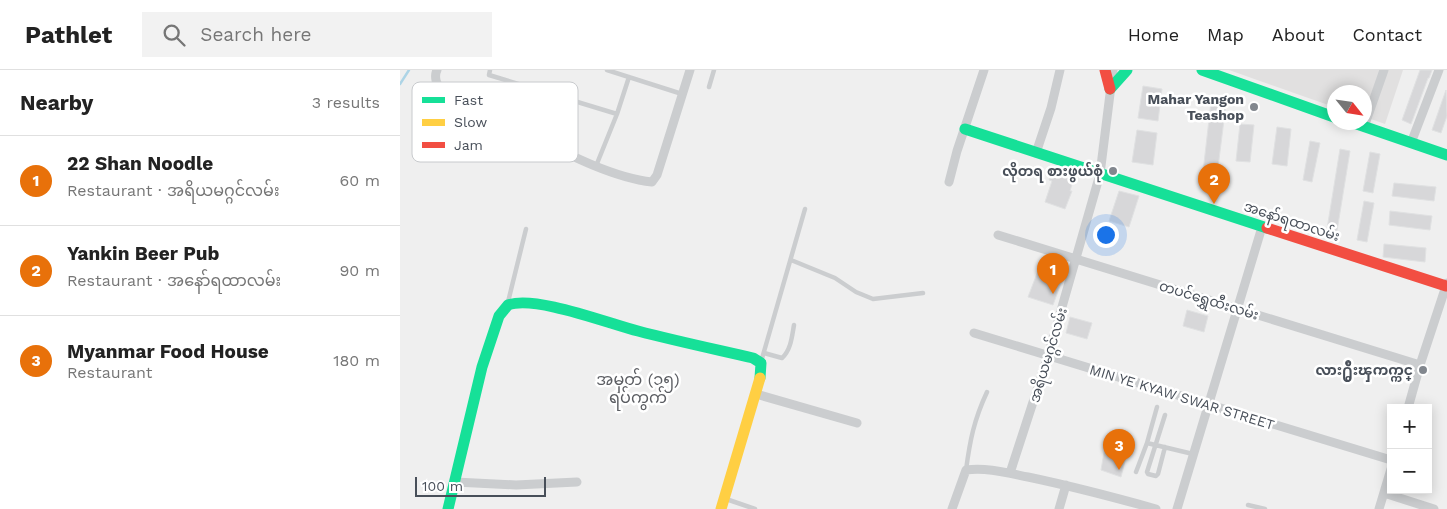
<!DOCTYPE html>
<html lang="en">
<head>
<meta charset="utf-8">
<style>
  :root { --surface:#fff; --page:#f2f2f2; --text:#222; --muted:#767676; --line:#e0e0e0; --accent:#82878e }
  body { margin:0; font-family:"Work Sans","Noto Sans Myanmar",sans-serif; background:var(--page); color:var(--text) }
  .controls { position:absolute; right:15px; bottom:15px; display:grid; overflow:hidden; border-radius:0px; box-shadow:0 2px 12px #0003 }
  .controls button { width:45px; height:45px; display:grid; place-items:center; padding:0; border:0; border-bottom:1px solid var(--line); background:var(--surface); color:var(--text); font:25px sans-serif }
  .compass { position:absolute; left:927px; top:15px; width:45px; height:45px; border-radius:50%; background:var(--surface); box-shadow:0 2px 12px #0003; rotate:120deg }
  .scale { position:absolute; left:15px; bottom:12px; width:131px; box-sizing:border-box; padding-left:5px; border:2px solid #484f59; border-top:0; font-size:14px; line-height:18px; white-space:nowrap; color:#484f59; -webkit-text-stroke:4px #fff; paint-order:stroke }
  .you { position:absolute; left:705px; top:164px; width:18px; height:18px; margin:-12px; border:4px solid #fff; border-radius:50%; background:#1a73e8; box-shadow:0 0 0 8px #1a73e833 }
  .badge { display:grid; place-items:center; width:32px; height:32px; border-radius:50%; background:var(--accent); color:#fff; font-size:16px; font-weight:700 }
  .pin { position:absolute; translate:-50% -41px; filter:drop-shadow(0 1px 2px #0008) }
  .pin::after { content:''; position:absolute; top:26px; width:18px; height:15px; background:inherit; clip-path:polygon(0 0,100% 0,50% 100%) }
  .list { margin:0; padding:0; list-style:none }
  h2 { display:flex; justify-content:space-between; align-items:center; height:65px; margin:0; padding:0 20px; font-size:21px }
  h2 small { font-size:16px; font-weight:400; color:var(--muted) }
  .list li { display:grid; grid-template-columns:32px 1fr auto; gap:15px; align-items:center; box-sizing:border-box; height:90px; padding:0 20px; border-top:1px solid var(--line) }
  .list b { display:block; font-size:19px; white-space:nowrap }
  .list p { margin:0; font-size:16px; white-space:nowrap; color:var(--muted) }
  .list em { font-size:16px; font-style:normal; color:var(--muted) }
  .icon { flex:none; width:28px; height:28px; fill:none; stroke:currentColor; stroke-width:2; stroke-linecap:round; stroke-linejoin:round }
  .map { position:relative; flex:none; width:1047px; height:439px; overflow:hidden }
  header { display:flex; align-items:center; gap:30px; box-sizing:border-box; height:70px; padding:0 25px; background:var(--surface); border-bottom:1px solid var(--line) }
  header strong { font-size:24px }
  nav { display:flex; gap:28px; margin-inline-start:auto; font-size:18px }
  .search { width:350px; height:45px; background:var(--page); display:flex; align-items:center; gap:12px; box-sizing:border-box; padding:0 18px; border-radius:0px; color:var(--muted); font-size:19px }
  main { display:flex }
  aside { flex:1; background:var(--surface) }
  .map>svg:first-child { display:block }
  .education { fill:#e1e0e0 }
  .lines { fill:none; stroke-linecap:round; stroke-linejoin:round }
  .stream { stroke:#add4e6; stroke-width:2.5 }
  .building { fill:#d7d7d9; stroke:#e0e1e2 }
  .lane { stroke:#cbcdcf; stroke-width:4.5 }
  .street { stroke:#cbcdcf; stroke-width:9 }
  .fast { stroke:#16e098; stroke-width:11 }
  .slow { stroke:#ffcf43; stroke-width:11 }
  .jam { stroke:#f24e42; stroke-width:11 }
  .poi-dot { fill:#82878e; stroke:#fff; stroke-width:2 }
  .labels { text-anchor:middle; stroke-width:5; stroke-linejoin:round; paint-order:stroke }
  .poi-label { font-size:14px; font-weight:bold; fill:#484f59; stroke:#fff; text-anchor:end }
  .street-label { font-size:14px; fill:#484f59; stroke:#fff }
  .quarter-label { font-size:16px; fill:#5b5d62; stroke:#fff }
  .key { fill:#fff; stroke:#c8cacd; stroke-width:1 }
  .key-label { font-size:14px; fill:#484f59 }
</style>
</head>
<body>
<header>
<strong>Pathlet</strong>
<div class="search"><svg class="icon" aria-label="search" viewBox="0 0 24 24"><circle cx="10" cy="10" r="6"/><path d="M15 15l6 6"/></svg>Search here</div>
<nav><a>Home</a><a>Map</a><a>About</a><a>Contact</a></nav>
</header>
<main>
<aside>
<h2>Nearby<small>3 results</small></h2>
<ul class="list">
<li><span class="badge" style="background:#e8710a">1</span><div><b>22 Shan Noodle</b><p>Restaurant · အရိယမဂ္ဂင်လမ်း</p></div><em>60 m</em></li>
<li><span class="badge" style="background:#e8710a">2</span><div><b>Yankin Beer Pub</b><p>Restaurant · အနော်ရထာလမ်း</p></div><em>90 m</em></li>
<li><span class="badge" style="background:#e8710a">3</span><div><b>Myanmar Food House</b><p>Restaurant</p></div><em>180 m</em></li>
</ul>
</aside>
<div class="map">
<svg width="1047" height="439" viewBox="0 0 1047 439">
  <rect width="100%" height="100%" fill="#efefef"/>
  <path class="education" d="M829,0H1003L985,54L965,47L964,22H934V37Z"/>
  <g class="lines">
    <path class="stream" d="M0,14L9,0"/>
  </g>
  <path class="building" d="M1020,0H1032L1029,8H1028L1011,54L1002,50Z
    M743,16L762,19L758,51L738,48Z
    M1046,20L1047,46L1041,63L1032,60Z
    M811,32L826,34L816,113L802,111Z
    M840,54L854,55L850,92L836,91Z
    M877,57L891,59L887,96L872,94Z
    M737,60L757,63L753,95L732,92Z
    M910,71L920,73L912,112L903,110Z
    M940,79L950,81L936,167L926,165Z
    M970,82L980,84L973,123L963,121Z
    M653,97L675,104L670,121H672L665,139L645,132L652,111L649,110Z
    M994,113L1036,117L1034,131L992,126Z
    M719,121L739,126L729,157L709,151Z
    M964,131L974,133L967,172L957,170Z
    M990,141L1032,146L1030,160L989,155Z
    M984,174L1026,178L1025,192L983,187Z
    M641,193L665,202L653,235L628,227Z
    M787,240L808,246L804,262L783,256Z
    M670,247L692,253L687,269L666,263Z
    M707,365L730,371L721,407L701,400Z"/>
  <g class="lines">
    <path class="lane" d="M90,0L89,5L217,44
      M207,0L282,24
      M309,17L314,0
      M196,96L217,44L229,7
      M391,190L435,208L456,222L473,229L523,223
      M108,232L126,159
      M364,283L382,288C391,280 392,266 394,255
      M361,292L405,139
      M757,337L747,373L793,384
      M765,345L747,402L748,404L756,406L758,404L765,377
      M566,400C570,370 574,350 587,322
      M736,402L747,373
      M326,429L355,439
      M848,435L865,439"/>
    <path class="street" d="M37,0C34,6 36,16 42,20C59,34 87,44 107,54C149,74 206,107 252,112L257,105L290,0
      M964,57L984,0
      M1011,73L1039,0
      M636,83L651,38L660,0
      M549,112L557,81L584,0
      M598,165L1020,295
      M574,263L991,390
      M356,324L457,353
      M1008,338L1020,295L1047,213
      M610,403L648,286L700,104L713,0
      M55,412L116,415L177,412
      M984,423L1034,439
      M552,439L566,400C586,397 608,403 628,407C671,416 713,427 756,439
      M659,439L666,415
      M777,439L862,157
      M979,439L991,399"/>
    <path class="fast" d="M802,0L934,47
      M710,19L727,0
      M951,52L1047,85
      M565,59L867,158
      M48,439L82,297L99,246L108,235C135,225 207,253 238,261C276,271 314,279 353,288L361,293L360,308"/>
    <path class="slow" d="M321,439L360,308"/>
    <path class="jam" d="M705,0L710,19
      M867,158L1046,216"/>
  </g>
  <g class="poi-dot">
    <circle cx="854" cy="37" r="5"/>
    <circle cx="713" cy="101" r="5"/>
    <circle cx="1023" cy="300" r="5"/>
  </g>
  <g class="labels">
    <g class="poi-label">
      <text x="844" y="34">Mahar Yangon<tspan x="844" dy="16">Teashop</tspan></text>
      <text x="703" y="106">လိုတရ စားဖွယ်စုံ</text>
      <text x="1013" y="305">လား႐ွိဳးၾကက္ကင္</text>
    </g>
    <g class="street-label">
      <text transform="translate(892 151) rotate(18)" y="5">အနော်ရထာလမ်း</text>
      <text transform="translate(809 230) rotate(17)" y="5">တပင်ရွှေထီးလမ်း</text>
      <text transform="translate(648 285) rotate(-73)" y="5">အရိယမဂ္ဂင်လမ်း</text>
      <text transform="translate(782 327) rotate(17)" y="5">MIN YE KYAW SWAR STREET</text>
    </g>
    <g class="quarter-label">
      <text x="238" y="315">အမှတ် (၁၅)<tspan x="238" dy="18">ရပ်ကွက်</tspan></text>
    </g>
  </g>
  <rect x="12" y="12" width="166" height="80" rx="8" class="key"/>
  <rect x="22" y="27" width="23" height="6" fill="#16e098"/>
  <rect x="22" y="49" width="23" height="7" fill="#ffcf43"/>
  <rect x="22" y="72" width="23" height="6" fill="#f24e42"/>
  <g class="key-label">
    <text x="54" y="35">Fast</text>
    <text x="54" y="57">Slow</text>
    <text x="54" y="80">Jam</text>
  </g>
</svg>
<div class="controls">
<button>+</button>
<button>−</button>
</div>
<svg class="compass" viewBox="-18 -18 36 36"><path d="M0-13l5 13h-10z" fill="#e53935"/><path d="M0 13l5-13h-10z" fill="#767676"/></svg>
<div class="scale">100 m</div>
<div class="you"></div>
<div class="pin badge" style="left:653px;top:224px;background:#e8710a">1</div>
<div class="pin badge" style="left:814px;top:134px;background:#e8710a">2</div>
<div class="pin badge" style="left:719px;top:400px;background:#e8710a">3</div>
</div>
</main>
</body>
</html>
